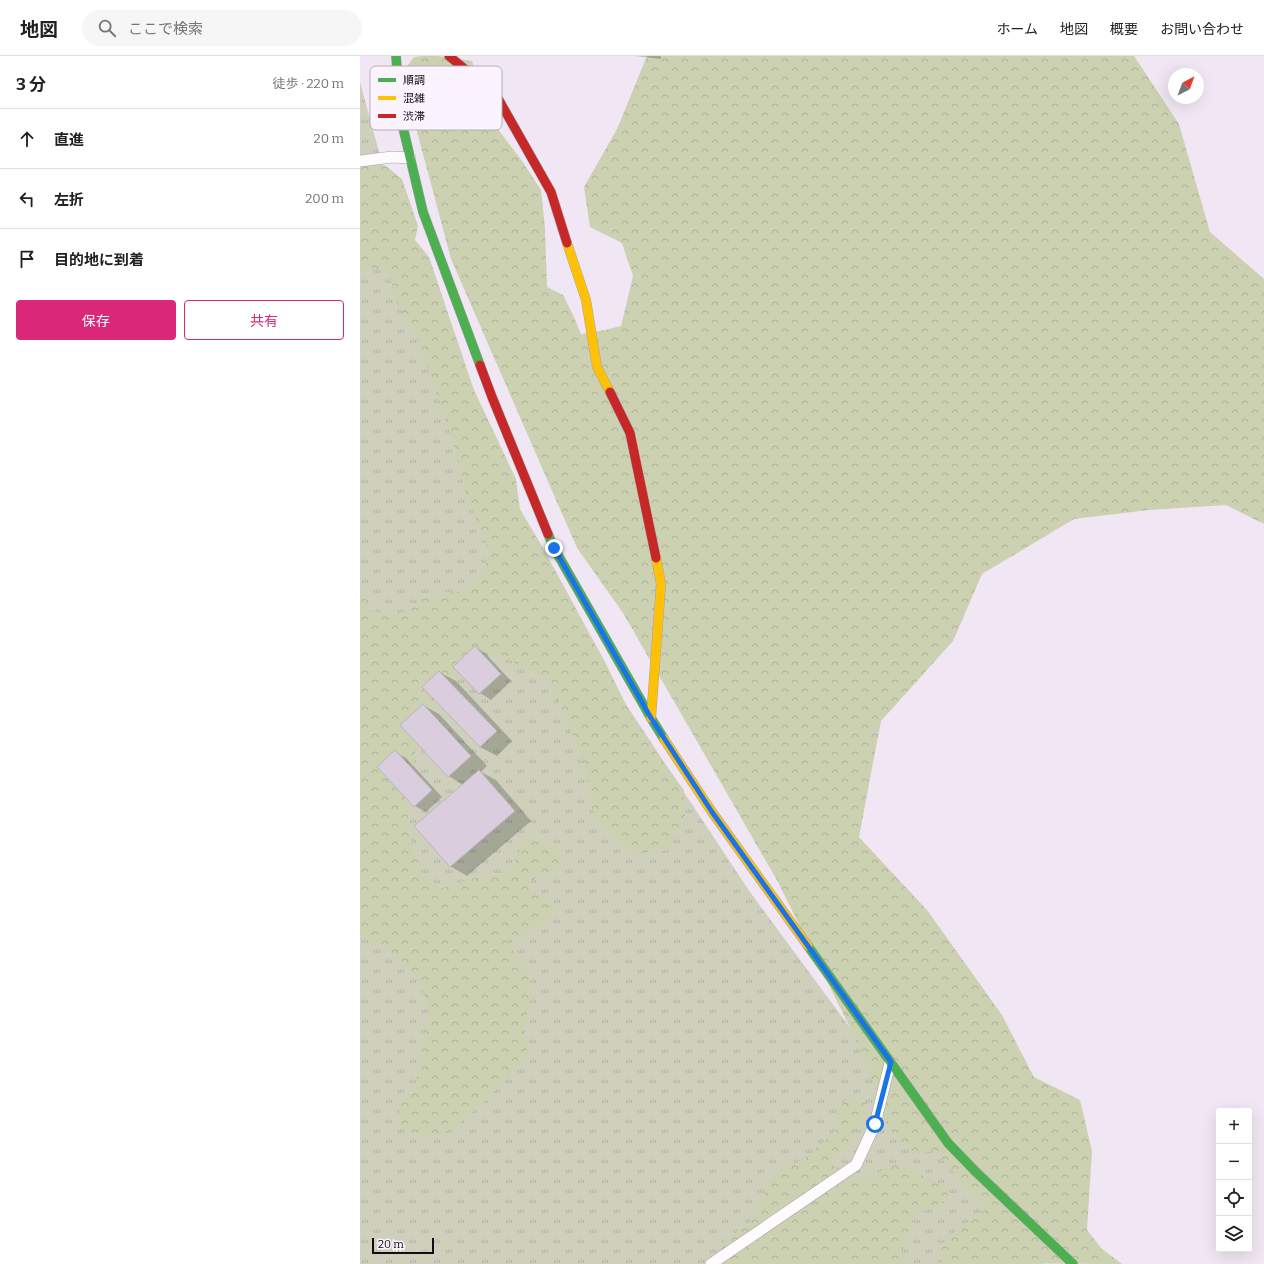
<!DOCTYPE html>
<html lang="ja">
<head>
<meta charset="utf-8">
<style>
  :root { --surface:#fff; --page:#f6f6f6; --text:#202124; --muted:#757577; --line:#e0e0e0; --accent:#db2777 }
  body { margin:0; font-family:Bitter,"Noto Sans JP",serif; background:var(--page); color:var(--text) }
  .controls { position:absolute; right:12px; bottom:12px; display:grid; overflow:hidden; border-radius:4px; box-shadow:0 4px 16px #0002 }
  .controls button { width:36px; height:36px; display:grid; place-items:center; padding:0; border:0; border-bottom:1px solid var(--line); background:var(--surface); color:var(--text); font:20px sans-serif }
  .compass { position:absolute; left:808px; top:12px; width:36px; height:36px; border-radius:50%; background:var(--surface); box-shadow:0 4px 16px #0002; rotate:41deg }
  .scale { position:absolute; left:12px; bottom:10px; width:62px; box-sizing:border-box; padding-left:4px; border:2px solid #120c14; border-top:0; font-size:11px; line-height:14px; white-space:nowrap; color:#120c14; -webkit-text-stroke:3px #fbf3fd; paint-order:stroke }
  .stop { position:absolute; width:12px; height:12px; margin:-9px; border:3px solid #1a73e8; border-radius:50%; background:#fff }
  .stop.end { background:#1a73e8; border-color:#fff; box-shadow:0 1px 4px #0008 }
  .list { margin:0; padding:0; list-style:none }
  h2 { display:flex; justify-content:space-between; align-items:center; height:52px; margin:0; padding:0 16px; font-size:17px }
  h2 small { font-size:13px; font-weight:400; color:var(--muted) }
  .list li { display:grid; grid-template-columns:26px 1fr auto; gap:12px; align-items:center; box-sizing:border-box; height:60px; padding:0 16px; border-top:1px solid var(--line) }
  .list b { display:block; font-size:15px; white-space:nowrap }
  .list em { font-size:13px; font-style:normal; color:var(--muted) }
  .actions { display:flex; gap:8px; padding:12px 16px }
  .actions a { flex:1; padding:9px 0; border:1px solid var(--accent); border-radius:4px; text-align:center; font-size:14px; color:var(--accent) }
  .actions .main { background:var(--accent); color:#fff }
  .icon { flex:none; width:22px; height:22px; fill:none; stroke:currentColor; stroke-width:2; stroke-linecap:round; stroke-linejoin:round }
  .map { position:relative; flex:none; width:904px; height:1208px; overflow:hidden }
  header { display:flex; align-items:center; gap:24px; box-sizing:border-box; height:56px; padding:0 20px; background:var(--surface); border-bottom:1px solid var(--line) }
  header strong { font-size:19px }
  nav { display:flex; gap:22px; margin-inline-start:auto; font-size:14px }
  .search { width:280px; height:36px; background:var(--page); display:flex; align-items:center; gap:10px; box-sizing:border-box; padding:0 14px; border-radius:22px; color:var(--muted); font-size:15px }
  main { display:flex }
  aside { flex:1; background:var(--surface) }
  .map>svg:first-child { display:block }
  .grass { fill:url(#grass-tufts) }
  .forest { fill:url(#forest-crowns) }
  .shadow { fill:#0003 }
  .building { fill:#dacede; stroke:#bcb4bf }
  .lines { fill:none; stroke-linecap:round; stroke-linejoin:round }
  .lane-casing { stroke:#aaa2ac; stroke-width:12 }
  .fast-casing { stroke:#aaa2ac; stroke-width:10 }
  .slow-casing { stroke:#aaa2ac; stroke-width:10 }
  .jam-casing { stroke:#aaa2ac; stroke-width:10 }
  .lane { stroke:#fdfbfd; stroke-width:11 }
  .fast { stroke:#4caf50; stroke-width:9 }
  .slow { stroke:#ffc107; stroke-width:9 }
  .jam { stroke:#c62828; stroke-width:9 }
  .route { stroke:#1a73e8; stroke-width:5 }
  .key { fill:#fbf3fd; stroke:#b5aeb7; stroke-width:1 }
  .key-label { font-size:11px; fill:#120c14 }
</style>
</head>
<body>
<header>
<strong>地図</strong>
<div class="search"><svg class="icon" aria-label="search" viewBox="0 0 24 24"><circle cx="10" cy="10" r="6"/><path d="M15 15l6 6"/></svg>ここで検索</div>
<nav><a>ホーム</a><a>地図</a><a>概要</a><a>お問い合わせ</a></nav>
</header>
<main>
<aside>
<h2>3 分<small>徒歩 · 220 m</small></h2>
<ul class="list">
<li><svg class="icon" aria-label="ahead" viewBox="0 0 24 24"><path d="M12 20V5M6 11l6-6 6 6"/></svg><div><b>直進</b></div><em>20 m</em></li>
<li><svg class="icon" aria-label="left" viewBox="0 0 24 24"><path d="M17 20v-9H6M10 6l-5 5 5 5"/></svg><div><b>左折</b></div><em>200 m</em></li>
<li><svg class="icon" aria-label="arrive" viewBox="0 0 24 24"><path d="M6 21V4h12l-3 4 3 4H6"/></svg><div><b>目的地に到着</b></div></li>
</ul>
<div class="actions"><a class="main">保存</a><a>共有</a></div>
</aside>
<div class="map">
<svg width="904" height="1208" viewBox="0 0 904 1208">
  <defs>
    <pattern id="grass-tufts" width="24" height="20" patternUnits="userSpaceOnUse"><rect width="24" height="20" fill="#ced0bc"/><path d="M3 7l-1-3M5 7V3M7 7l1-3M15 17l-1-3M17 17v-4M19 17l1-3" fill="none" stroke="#b0b1a1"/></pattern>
    <pattern id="forest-crowns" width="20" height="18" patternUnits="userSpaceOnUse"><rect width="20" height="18" fill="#ccd1b2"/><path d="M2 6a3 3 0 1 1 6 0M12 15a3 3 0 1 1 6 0" fill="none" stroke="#aeb298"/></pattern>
  </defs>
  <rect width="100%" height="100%" fill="#f1e7f4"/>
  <path class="grass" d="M0,26L45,192L166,497L390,836L511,1000L684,1208H0Z"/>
  <path class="forest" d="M62,0H77L112,5L131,64L162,105L181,134L185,172L187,231L203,239L214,261L221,278L245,274L261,270L273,220L262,187L230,171L224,131L257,73L287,0H774L819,68L850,176L904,223V468L866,449L789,454L714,463L622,518L593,585L521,665L499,781L567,854L642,959L674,1021L720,1044L732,1095L727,1174L742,1193L762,1208L582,1207L578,1191L599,1172L611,1164L626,1153L575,1095L553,1098L529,1073L504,1000L418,826L263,557L217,492L91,203L51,53L45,13L54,1Z
    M10,105L26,110L42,123L58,170L55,184L69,201L114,334L156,423L160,453L183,492L245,606L275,667L324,734L325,760L306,795L274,797L234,762L224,705L189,625L137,597L93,623L73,651L54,700L48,761L53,793L65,824L83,832L115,822L148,818L163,788L174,782L195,791L202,809L174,823L166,831L192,849L191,863L146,885L169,915L172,938L166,961L163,979L168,999L120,1050L96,1070L75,1081L49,1076L39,1069L40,1050L56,1029L62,988L69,959L63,936L55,918L26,891L0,879V537L11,554L26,559L45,556L63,543L88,536H106L121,520L130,497L103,430L97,398L70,317L54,275L38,250L29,217L9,211L0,215V113Z
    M487,1041L507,1047L504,1063L487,1090L471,1104L474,1110L507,1123L534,1108L557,1116L583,1131L590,1142L555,1160L546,1182L539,1208H357L364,1185L392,1164L412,1121L426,1112L445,1102L475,1076L478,1055Z"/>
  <path class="shadow" d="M275,0H301V3Z
    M116,591L126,598L151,625L131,644L120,637L95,611Z
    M79,616L96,625L152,685L137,700L120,691Z
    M63,649L79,658L127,710L121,716L136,724L171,765L107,820L90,810L103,729L89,720L42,669Z
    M35,696L46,702L82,741L66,756L55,750Z"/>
  <path class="building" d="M115,590L141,618L119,638L93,611Z
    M79,615L137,675L120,691L62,631Z
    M63,648L111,700L88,721L40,669Z
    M35,694L72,734L54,751L17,711Z
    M119,714L155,755L90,811L54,770Z"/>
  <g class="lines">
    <g class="lane-casing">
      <path id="lane" d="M0,105L32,101L50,102
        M351,1208L496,1109L515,1068L530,1007"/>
    </g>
    <g class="fast-casing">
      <path id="fast" d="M36,0L41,63L63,156L120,309
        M188,478L194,492L291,662L304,683
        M448,890L588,1087L616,1116L713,1208"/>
    </g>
    <g class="slow-casing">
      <path id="slow" d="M207,187L226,244L237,311L250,336
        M291,662L301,528L296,502
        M304,683L352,756L448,890"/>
    </g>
    <g class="jam-casing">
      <path id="jam" d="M89,0L136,39L191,136L207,187
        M120,309L132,341L188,478
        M250,336L270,377L296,502"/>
    </g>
    <use href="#lane" class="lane"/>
    <use href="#fast" class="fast"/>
    <use href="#slow" class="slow"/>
    <use href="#jam" class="jam"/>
  </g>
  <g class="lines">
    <path class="route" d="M194,492L291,662L352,756L531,1006L515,1068"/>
  </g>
  <rect x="10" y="10" width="132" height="64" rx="6" class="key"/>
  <rect x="18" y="22" width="18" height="4" fill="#4caf50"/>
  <rect x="18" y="40" width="18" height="4" fill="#ffc107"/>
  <rect x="18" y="58" width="18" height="4" fill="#c62828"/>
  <g class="key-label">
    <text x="43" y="28">順調</text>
    <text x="43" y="46">混雑</text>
    <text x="43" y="64">渋滞</text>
  </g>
</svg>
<div class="controls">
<button>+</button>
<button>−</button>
<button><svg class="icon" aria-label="locate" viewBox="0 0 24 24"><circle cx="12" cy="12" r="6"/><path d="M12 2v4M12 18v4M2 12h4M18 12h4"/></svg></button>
<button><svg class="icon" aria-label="layers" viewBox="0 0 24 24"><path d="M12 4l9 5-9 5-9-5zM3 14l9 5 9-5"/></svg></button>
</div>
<svg class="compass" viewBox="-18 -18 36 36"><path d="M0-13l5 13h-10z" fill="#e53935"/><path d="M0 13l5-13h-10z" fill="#757577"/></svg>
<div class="scale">20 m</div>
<div class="stop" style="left:515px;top:1068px"></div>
<div class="stop end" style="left:194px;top:492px"></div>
</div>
</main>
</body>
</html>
